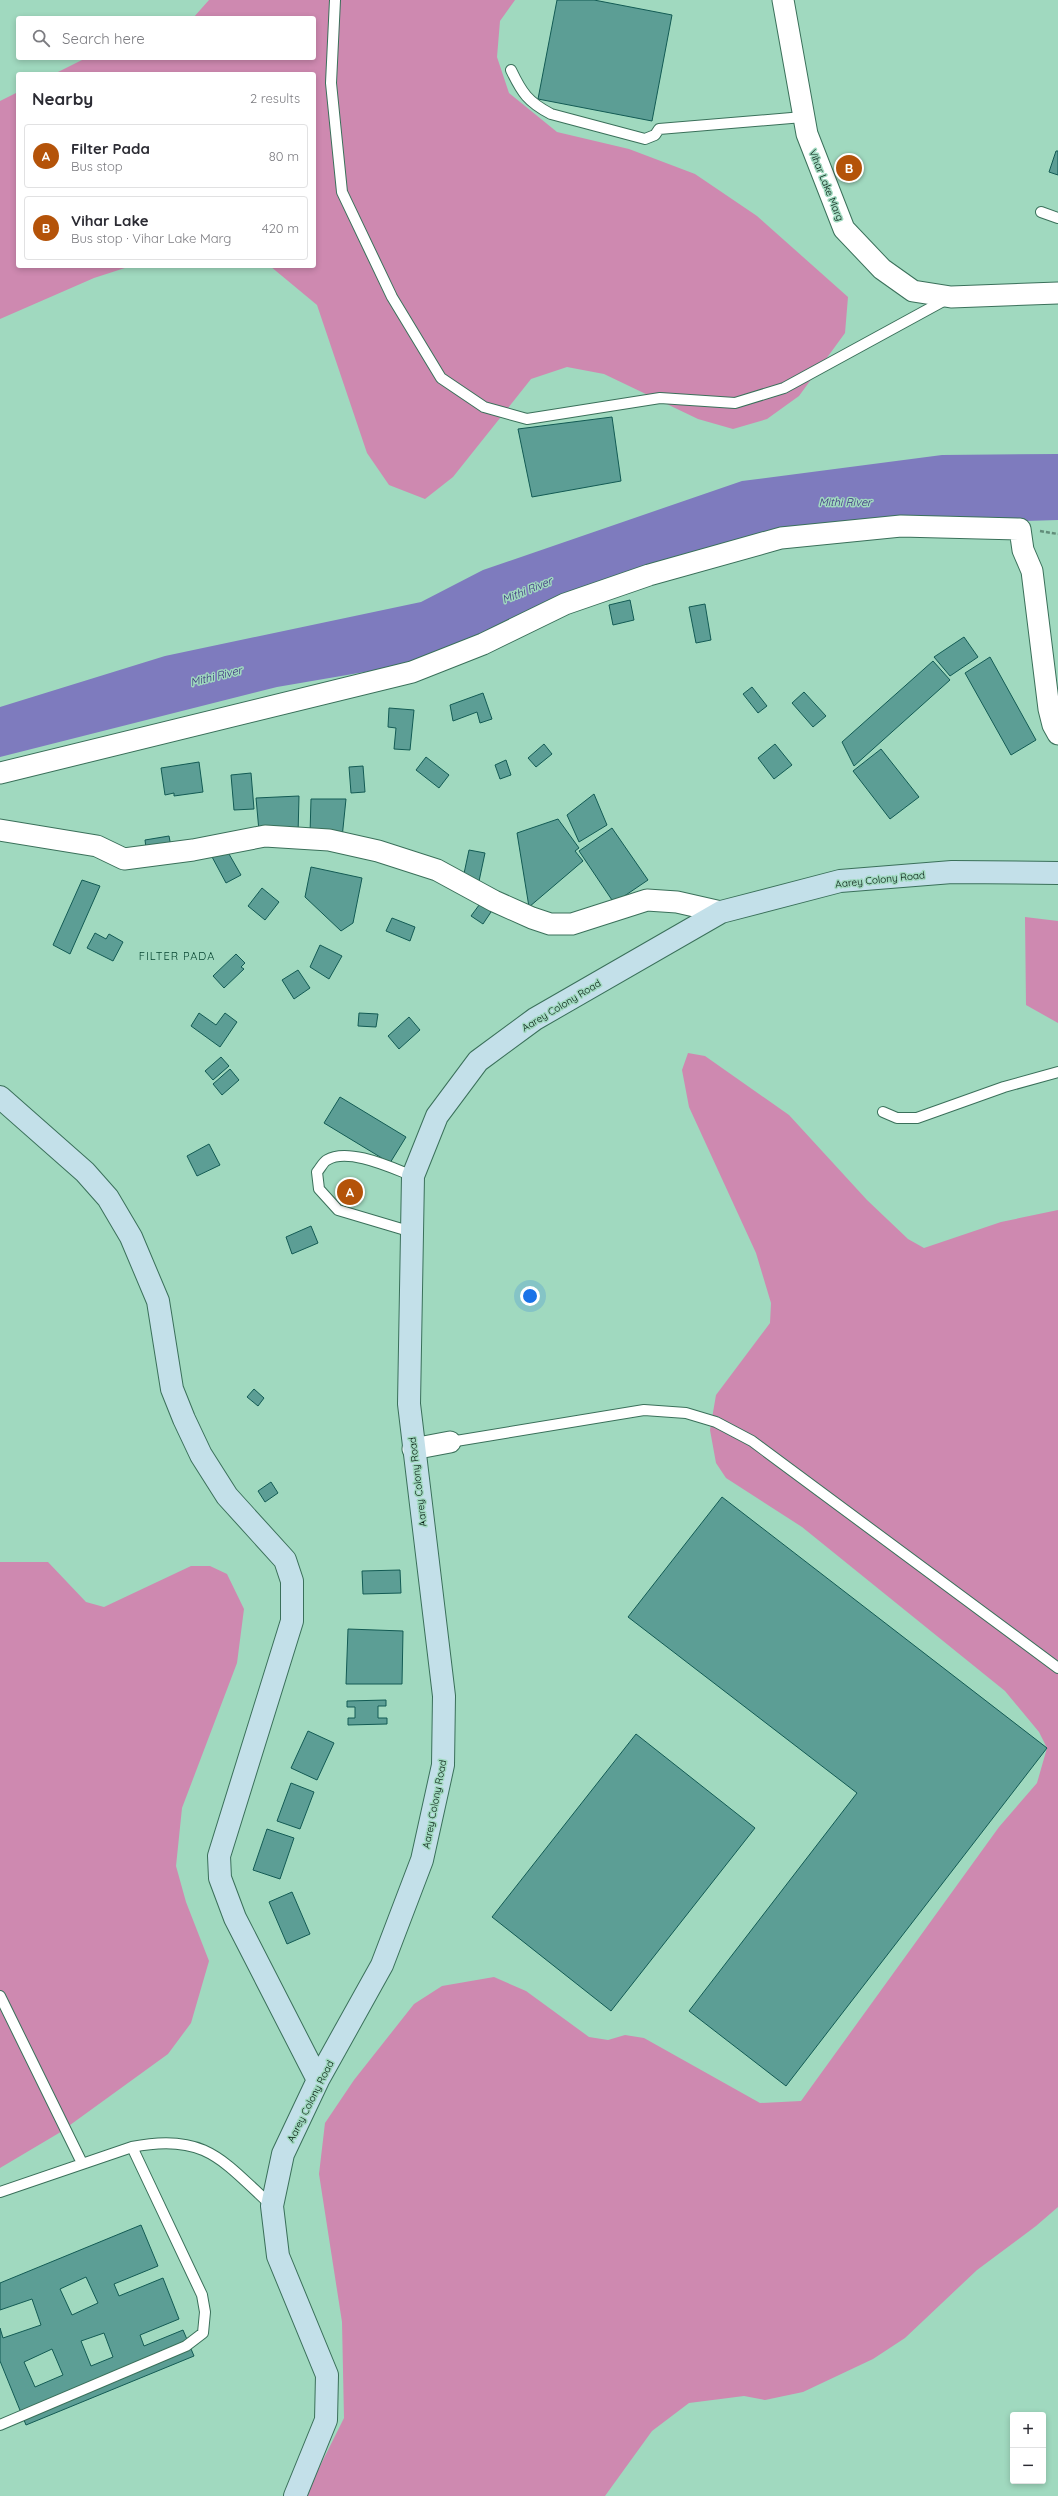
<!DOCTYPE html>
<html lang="en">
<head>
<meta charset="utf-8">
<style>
  :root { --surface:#fff; --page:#f7f7f7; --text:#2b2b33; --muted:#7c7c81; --line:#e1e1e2; --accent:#b45309 }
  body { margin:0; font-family:Quicksand,sans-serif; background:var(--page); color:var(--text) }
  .controls { position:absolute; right:12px; bottom:12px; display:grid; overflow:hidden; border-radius:4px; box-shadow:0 2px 6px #0003 }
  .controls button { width:36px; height:36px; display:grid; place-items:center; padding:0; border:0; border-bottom:1px solid var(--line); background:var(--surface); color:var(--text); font:20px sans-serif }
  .you { position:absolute; left:530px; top:1296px; width:14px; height:14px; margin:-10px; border:3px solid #fff; border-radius:50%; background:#1a73e8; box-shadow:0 0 0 6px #1a73e833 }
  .badge { display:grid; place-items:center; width:26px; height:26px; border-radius:50%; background:var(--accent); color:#fff; font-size:13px; font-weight:700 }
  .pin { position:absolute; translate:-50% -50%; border:2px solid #fff; box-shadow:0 1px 4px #0006 }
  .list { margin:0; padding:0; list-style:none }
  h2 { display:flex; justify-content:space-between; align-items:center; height:52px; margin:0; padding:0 16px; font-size:17px }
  h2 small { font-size:13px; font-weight:400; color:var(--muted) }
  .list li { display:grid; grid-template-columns:26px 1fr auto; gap:12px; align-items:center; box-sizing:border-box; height:64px; margin:0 8px 8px; padding:0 8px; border:1px solid var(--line); border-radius:4px }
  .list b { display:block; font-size:15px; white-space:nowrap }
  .list p { margin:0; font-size:13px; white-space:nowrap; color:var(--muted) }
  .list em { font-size:13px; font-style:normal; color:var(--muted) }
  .icon { flex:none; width:22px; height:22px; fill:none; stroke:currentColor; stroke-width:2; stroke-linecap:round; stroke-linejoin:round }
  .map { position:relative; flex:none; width:1058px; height:2496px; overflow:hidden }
  .search { position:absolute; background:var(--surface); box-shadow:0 2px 6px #0003; left:16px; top:16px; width:300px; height:44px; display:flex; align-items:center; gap:10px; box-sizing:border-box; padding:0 14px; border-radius:4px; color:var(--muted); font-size:15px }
  .panel { position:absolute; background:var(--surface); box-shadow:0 2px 6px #0003; left:16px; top:72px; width:300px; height:196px; border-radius:4px }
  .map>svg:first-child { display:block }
  .green { fill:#ce89b0 }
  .water { fill:#7e7bbe }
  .building { fill:#5c9e95; stroke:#135b54; fill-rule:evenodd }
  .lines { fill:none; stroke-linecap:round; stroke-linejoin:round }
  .lane-casing { stroke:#3a705a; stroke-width:12 }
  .street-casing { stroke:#3a705a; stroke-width:23 }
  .secondary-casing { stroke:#3a705a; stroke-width:24 }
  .path { stroke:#628d7a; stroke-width:2.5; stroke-dasharray:4 2; stroke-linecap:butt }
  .lane { stroke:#fff; stroke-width:10 }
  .street { stroke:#fff; stroke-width:21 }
  .secondary { stroke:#c3e0e9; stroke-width:22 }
  .labels { text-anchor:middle; stroke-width:3; stroke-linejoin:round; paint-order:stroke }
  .street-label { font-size:10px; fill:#03180f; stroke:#a0d9bf }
  .water-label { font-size:11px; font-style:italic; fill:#392c7d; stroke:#a0d9bf }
  .neighbourhood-label { font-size:11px; letter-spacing:1px; fill:#064430; stroke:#a0d9bf }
</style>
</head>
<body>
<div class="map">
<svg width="1058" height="2496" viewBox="0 0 1058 2496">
  <rect width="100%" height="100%" fill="#a0d9bf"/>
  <path class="green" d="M209,0H515L500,21L497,57L509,93L557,132L629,149L695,174L757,216L848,297L845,333L799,396L767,419L733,429L698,419L604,374L567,367L531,379L453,477L425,499L389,485L367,453L317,305L270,266H314V74H54L86,58H314V18H193Z
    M18,92V266H131L94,278L0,319V101Z
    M1025,917L1058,921V1023L1026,1005Z
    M688,1053L705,1056L789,1115L867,1200L908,1239L924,1248L1001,1222L1058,1210V2207L1036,2226L977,2270L905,2338L873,2359L803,2392L765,2400L744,2396L689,2403L652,2431L605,2496H305L344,2418L342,2322L319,2174L325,2123L354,2080L414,2004L442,1986L494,1977L526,1991L589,2037L608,2040L625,2035L644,2038L760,2103L801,2101L999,1827L1037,1783L1047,1748L1039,1732L1005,1691L802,1527L726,1478L716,1463L710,1430L716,1395L770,1323L771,1303L756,1253L689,1107L682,1070Z
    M0,1562H48L86,1602L104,1607L191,1566H210L227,1574L244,1609L237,1663L182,1808L176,1866L186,1902L209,1961L191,2023L168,2054L59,2133L0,2168Z"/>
  <path class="water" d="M1058,454V520L775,529L411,664L277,687L0,757V707L165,656L421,602L483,570L742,481L942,455Z"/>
  <path class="building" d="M557,0H594L672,15L652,121L538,99Z
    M1056,151H1058V175L1049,172Z
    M612,417L621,481L532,497L518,429Z
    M630,600L634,620L613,625L609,605Z
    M705,604L711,640L696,643L689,607Z
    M964,637L978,657L950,676L934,657Z
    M990,657L1036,740L1011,755L965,673Z
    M933,661L950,680L854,766L842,742Z
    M752,687L767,706L758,713L743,694Z
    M804,692L826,716L813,727L792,703Z
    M483,693L492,719L480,723L477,712L453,721L450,705Z
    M389,708L414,710L410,750L394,749L396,728L388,727Z
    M544,744L552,754L536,767L528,758Z
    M775,744L792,765L774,779L758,758Z
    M881,749L919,797L890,819L853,771Z
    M426,757L449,775L439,788L416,770Z
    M506,760L511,775L500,779L495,765Z
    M199,762L203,792L174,796V793L165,795L161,768Z
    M363,766L365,792L351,793L349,767Z
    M251,773L254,809L234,810L231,775Z
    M594,794L607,825L579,842L567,815Z
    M299,796L298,835L259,831L256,798Z
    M311,799H346L342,838L310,834Z
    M558,819L579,848L575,851L583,861L529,907L517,833Z
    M612,828L648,880L614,903L579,851Z
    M169,836L172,852L147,856L145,840Z
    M225,847L241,875L226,883L211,855Z
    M469,850L485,853L478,886L462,883Z
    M311,867L362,878L353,923L341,931L305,897Z
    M82,880L100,886L70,954L53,945Z
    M262,888L279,902L265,920L248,906Z
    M482,901L493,909L483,924L471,916Z
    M392,918L415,927L410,941L386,931Z
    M95,933L106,939L109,934L123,942L113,961L87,948Z
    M320,945L342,956L329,979L310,967Z
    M236,954L245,963L241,967L244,969L224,988L213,976Z
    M298,970L310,988L294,999L282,980Z
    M199,1013L216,1025L225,1013L237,1022L220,1047L191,1026Z
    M359,1013L378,1014L376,1027L358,1026Z
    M409,1017L420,1030L399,1049L388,1036Z
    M221,1057L229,1066L213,1080L205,1071Z
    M230,1069L239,1080L222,1095L213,1084Z
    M340,1097L406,1137L390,1163L324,1123Z
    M209,1144L220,1165L197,1176L187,1156Z
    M311,1226L318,1243L292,1254L286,1237Z
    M254,1389L264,1398L258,1406L247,1397Z
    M271,1482L278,1493L265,1502L258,1491Z
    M722,1497L1047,1748L786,2086L689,2011L857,1793L628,1617Z
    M400,1570L401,1593L363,1594L362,1571Z
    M348,1629L403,1631L402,1684H346Z
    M386,1700V1706H378V1718H387V1724L348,1725V1718H355V1707H347V1701Z
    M308,1731L334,1743L317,1780L291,1768Z
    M636,1734L755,1828L611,2011L492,1917Z
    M291,1783L314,1792L300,1829L277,1821Z
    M267,1829L294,1838L280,1879L253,1870Z
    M292,1892L310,1934L287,1944L269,1902Z
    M141,2225L158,2266L114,2284L119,2296L163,2278L179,2319L140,2335L144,2346L183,2330L194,2356L26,2425L0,2361V2328L3,2338L41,2325L32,2299L0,2310V2283ZM86,2277L98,2303L72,2315L60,2289ZM104,2333L113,2357L91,2366L81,2341ZM52,2349L63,2375L35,2387L24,2362Z"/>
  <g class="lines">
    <g class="lane-casing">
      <path id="lane" d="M335,0L331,83L342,192L392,297L441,378L484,407L527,419L660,398L735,403L784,388L947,299
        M511,70C522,93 528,102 551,114L645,139L655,135L659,129L803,117
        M1041,212L1058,218
        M883,1112L897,1118H917L1004,1087L1058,1072
        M412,1232L338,1210L319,1189L317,1172C320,1169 323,1162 327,1160C348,1147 392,1168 413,1176
        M450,1442L644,1410L686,1413L716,1422L752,1441L1058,1668
        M0,1996L82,2163
        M0,2192L132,2147C205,2132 223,2161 272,2206
        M0,2425L186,2346L203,2333L205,2312L202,2295L132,2147"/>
    </g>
    <g class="street-casing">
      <path id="street" d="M783,0L807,134L844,229L882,269L913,291L951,297L1058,293
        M0,773L412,672L483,644L565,604L649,575L781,538L901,526L1020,529L1023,550L1032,571L1049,709L1053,725L1058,734
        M0,830L97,846L124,859L193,850L265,836L329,840L378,851L437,870L494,901L532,918L550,924H572L647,900L677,902L721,912
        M413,1449L450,1442"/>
    </g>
    <g class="secondary-casing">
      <path id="secondary" d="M0,1097L85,1172L108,1198L131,1237L158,1301L172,1389L184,1419L201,1455L227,1496L285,1560L292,1581V1621L219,1856L220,1878L235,1918L318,2080
        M295,2496L326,2420L327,2375L278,2256L272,2206L283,2154L318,2080L382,1965L422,1860L443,1765L444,1696L409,1404L413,1176L437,1116L478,1061L535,1019L721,912L840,881L952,872L1058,873"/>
    </g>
    <path class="path" d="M1040,531L1058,534"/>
    <use href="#lane" class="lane"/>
    <use href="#street" class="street"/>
    <use href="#secondary" class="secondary"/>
  </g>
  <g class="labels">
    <g class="street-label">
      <text transform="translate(827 185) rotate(68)" y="4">Vihar Lake Marg</text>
      <text transform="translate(880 879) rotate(-6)" y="4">Aarey Colony Road</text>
      <text transform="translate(561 1005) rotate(-31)" y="4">Aarey Colony Road</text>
      <text transform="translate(417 1482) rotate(-97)" y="4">Aarey Colony Road</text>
      <text transform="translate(434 1804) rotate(-79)" y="4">Aarey Colony Road</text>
      <text transform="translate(310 2101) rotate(-63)" y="4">Aarey Colony Road</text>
    </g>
    <g class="water-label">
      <text x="845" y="506">Mithi River</text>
      <text transform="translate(527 590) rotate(-22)" y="4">Mithi River</text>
      <text transform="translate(216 676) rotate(-14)" y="4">Mithi River</text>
    </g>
    <g class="neighbourhood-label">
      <text x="177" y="960">FILTER PADA</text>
    </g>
  </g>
</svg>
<div class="controls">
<button>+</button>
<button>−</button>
</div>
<div class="you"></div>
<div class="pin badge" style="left:350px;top:1192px">A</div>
<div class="pin badge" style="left:849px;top:168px">B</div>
<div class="search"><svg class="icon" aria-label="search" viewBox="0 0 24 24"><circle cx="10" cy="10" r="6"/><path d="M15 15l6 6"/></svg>Search here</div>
<section class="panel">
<h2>Nearby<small>2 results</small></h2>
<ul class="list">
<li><span class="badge">A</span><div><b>Filter Pada</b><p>Bus stop</p></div><em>80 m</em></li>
<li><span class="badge">B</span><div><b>Vihar Lake</b><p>Bus stop · Vihar Lake Marg</p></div><em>420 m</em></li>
</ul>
</section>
</div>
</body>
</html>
